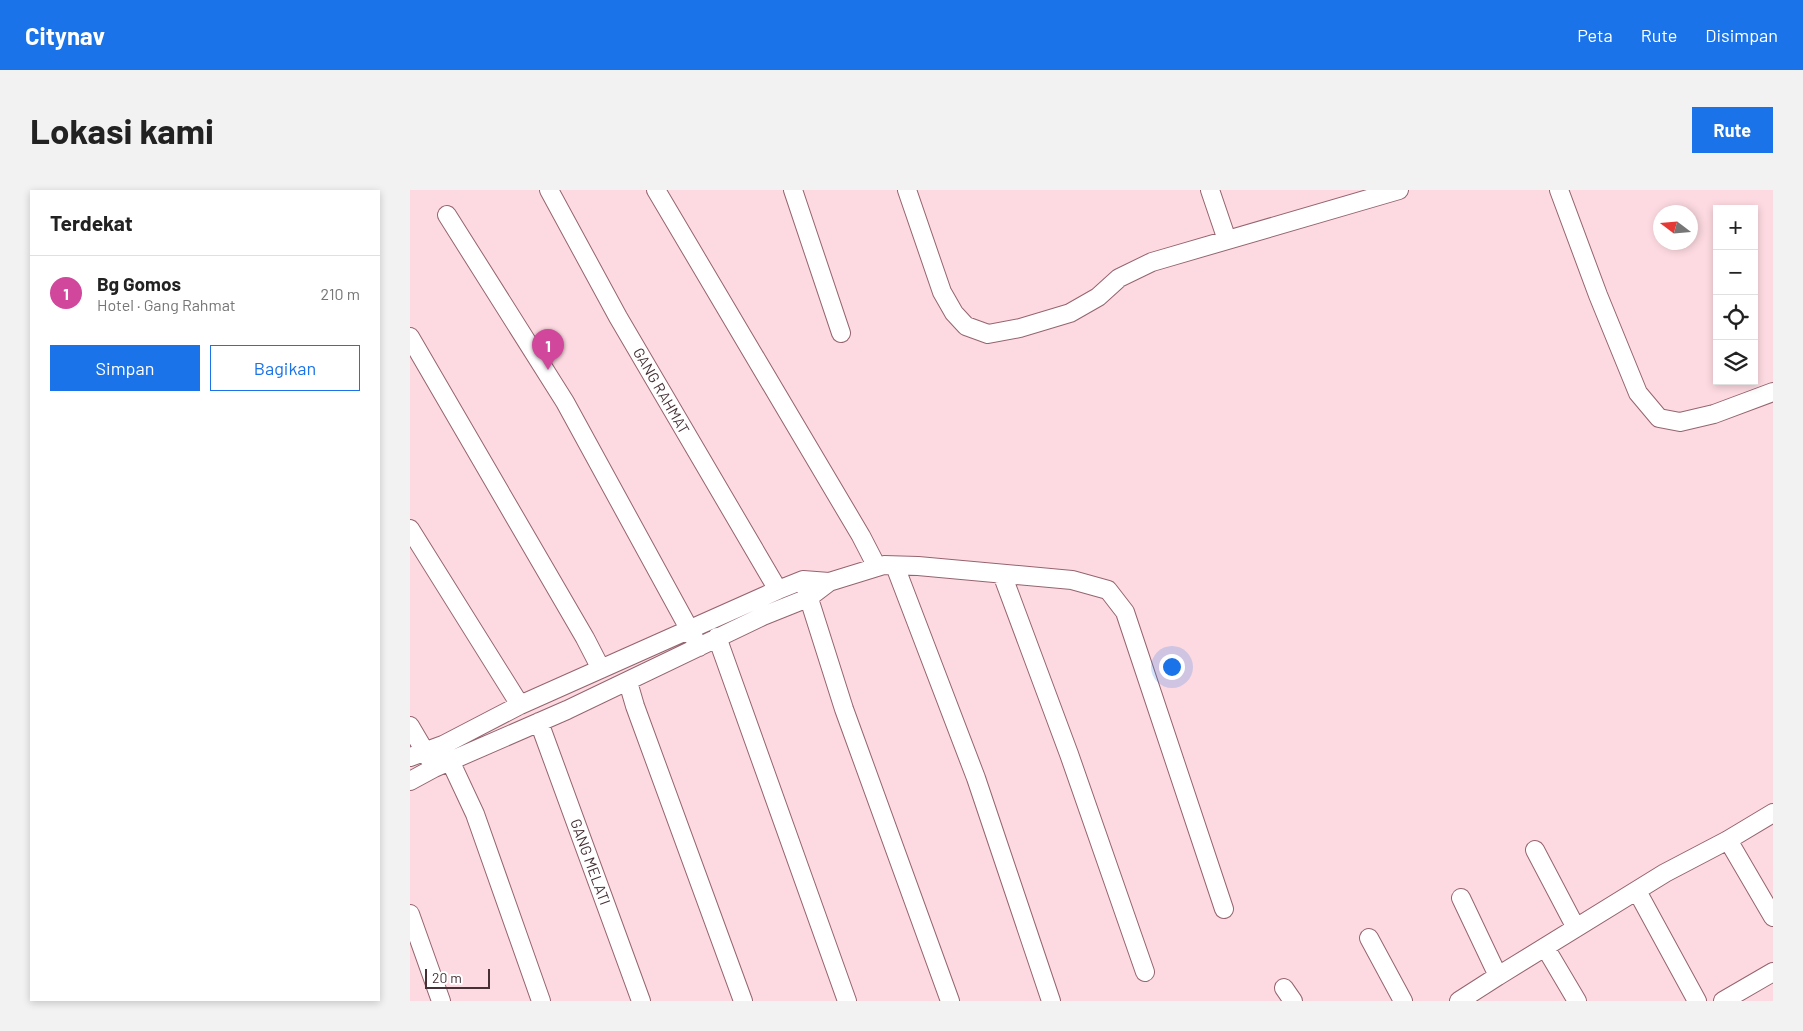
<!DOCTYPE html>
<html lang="id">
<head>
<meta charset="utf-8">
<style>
  :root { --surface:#fff; --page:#f2f2f2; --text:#222; --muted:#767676; --line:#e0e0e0; --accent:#1a73e8 }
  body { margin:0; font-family:Barlow,sans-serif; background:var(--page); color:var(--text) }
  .controls { position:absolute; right:15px; top:15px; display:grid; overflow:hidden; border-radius:0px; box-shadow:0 2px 8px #0003 }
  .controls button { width:45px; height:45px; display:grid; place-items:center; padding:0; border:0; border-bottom:1px solid var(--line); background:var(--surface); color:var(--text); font:25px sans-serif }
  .compass { position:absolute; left:1243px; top:15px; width:45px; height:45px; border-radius:50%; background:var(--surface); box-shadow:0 2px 8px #0003; rotate:286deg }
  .scale { position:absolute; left:15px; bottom:12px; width:65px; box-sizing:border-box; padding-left:5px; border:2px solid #463035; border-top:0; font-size:14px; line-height:18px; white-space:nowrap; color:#463035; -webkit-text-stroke:4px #fff; paint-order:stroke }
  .you { position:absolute; left:761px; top:476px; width:18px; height:18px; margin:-12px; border:4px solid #fff; border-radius:50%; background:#1a73e8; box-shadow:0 0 0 8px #1a73e833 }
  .badge { display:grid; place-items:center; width:32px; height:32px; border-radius:50%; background:var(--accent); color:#fff; font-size:16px; font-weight:700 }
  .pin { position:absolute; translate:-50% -41px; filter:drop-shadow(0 1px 2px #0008) }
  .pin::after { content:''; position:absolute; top:26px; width:18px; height:15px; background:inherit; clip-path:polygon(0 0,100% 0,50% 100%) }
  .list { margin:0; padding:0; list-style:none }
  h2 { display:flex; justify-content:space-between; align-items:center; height:65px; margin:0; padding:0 20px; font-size:21px }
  h2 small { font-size:16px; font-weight:400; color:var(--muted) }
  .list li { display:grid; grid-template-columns:32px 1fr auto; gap:15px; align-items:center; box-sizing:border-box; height:75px; padding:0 20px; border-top:1px solid var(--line) }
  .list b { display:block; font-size:19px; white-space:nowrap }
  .list p { margin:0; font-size:16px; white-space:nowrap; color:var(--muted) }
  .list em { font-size:16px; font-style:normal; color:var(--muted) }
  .actions { display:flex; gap:10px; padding:15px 20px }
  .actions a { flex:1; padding:11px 0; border:1px solid var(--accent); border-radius:0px; text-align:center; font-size:18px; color:var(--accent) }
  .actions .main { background:var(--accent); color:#fff }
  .icon { flex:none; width:28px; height:28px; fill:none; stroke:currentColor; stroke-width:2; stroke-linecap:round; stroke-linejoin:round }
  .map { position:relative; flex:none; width:1363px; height:811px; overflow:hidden; border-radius:0px }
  header { display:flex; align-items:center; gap:30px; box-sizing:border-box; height:70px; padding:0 25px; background:var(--accent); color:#fff }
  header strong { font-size:24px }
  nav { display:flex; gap:28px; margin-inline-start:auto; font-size:18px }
  .intro { display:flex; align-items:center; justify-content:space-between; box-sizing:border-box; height:120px; padding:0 30px }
  h1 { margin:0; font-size:35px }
  .button { padding:12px 22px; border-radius:0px; background:var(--accent); color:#fff; font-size:18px; font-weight:700 }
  main { display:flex; gap:30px; padding:0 30px }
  aside { flex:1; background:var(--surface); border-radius:0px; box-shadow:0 2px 8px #0003 }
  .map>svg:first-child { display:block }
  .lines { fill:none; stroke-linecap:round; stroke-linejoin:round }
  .minor-casing { stroke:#95646f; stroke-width:20 }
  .minor { stroke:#fff; stroke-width:18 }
  .labels { text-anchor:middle; stroke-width:4; stroke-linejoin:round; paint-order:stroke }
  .street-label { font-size:15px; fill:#463035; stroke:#fff }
</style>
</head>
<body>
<header>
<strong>Citynav</strong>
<nav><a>Peta</a><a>Rute</a><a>Disimpan</a></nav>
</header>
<div class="intro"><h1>Lokasi kami</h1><a class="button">Rute</a></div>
<main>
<aside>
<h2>Terdekat<small></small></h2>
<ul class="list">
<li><span class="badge" style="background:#d1479c">1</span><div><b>Bg Gomos</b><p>Hotel · Gang Rahmat</p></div><em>210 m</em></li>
</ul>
<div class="actions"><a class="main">Simpan</a><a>Bagikan</a></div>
</aside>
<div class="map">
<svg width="1363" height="811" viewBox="0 0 1363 811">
  <rect width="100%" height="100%" fill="#fddae1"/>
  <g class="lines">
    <g class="minor-casing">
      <path id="minor" d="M139,0L208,127L368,400
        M246,0L451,346L467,377
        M383,0L431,143
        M497,0L532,102L544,123L556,136L578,144L610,138L660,123L688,107L709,88L742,72L989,0
        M800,0L817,50
        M1149,0L1188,105L1228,203L1249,228L1270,232L1304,224L1363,202
        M37,25L155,212L289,457
        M0,147L175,448L191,479
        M0,339L110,515
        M485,376L566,588L641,811
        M592,384L659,564L735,782
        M395,396L434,519L540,811
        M307,447L437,811
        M218,492L225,516L333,811
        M129,532L231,811
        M0,536L20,570
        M36,562L65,624L131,811
        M0,567L33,555L110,515L368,400L393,390L419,392
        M0,591L24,578L157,520L353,426L398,408L419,392L474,375L508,376L662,390L698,400L715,422L814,719
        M1318,650L1363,727
        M1125,660L1166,738
        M1227,701L1287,811
        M0,724L31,811
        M959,748L993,811
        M1135,757L1167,811
        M1088,786L1255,683L1318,650L1363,623
        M874,798L883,811
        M1049,811L1088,786L1051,708
        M1313,811L1363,782"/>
    </g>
    <use href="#minor" class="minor"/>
  </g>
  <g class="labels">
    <g class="street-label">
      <text transform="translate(251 201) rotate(60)" y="5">GANG RAHMAT</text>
      <text transform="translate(180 672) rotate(70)" y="5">GANG MELATI</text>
    </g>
  </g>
</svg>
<div class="controls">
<button>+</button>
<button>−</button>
<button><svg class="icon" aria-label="locate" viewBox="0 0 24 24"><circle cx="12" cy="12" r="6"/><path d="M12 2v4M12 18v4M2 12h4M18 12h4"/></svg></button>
<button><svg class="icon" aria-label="layers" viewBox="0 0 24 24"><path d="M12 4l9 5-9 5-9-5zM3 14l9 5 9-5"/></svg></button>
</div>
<svg class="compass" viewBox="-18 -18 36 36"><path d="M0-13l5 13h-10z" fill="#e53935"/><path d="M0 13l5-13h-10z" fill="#767676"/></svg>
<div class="scale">20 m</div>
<div class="you"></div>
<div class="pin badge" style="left:138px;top:180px;background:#d1479c">1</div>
</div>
</main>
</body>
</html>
